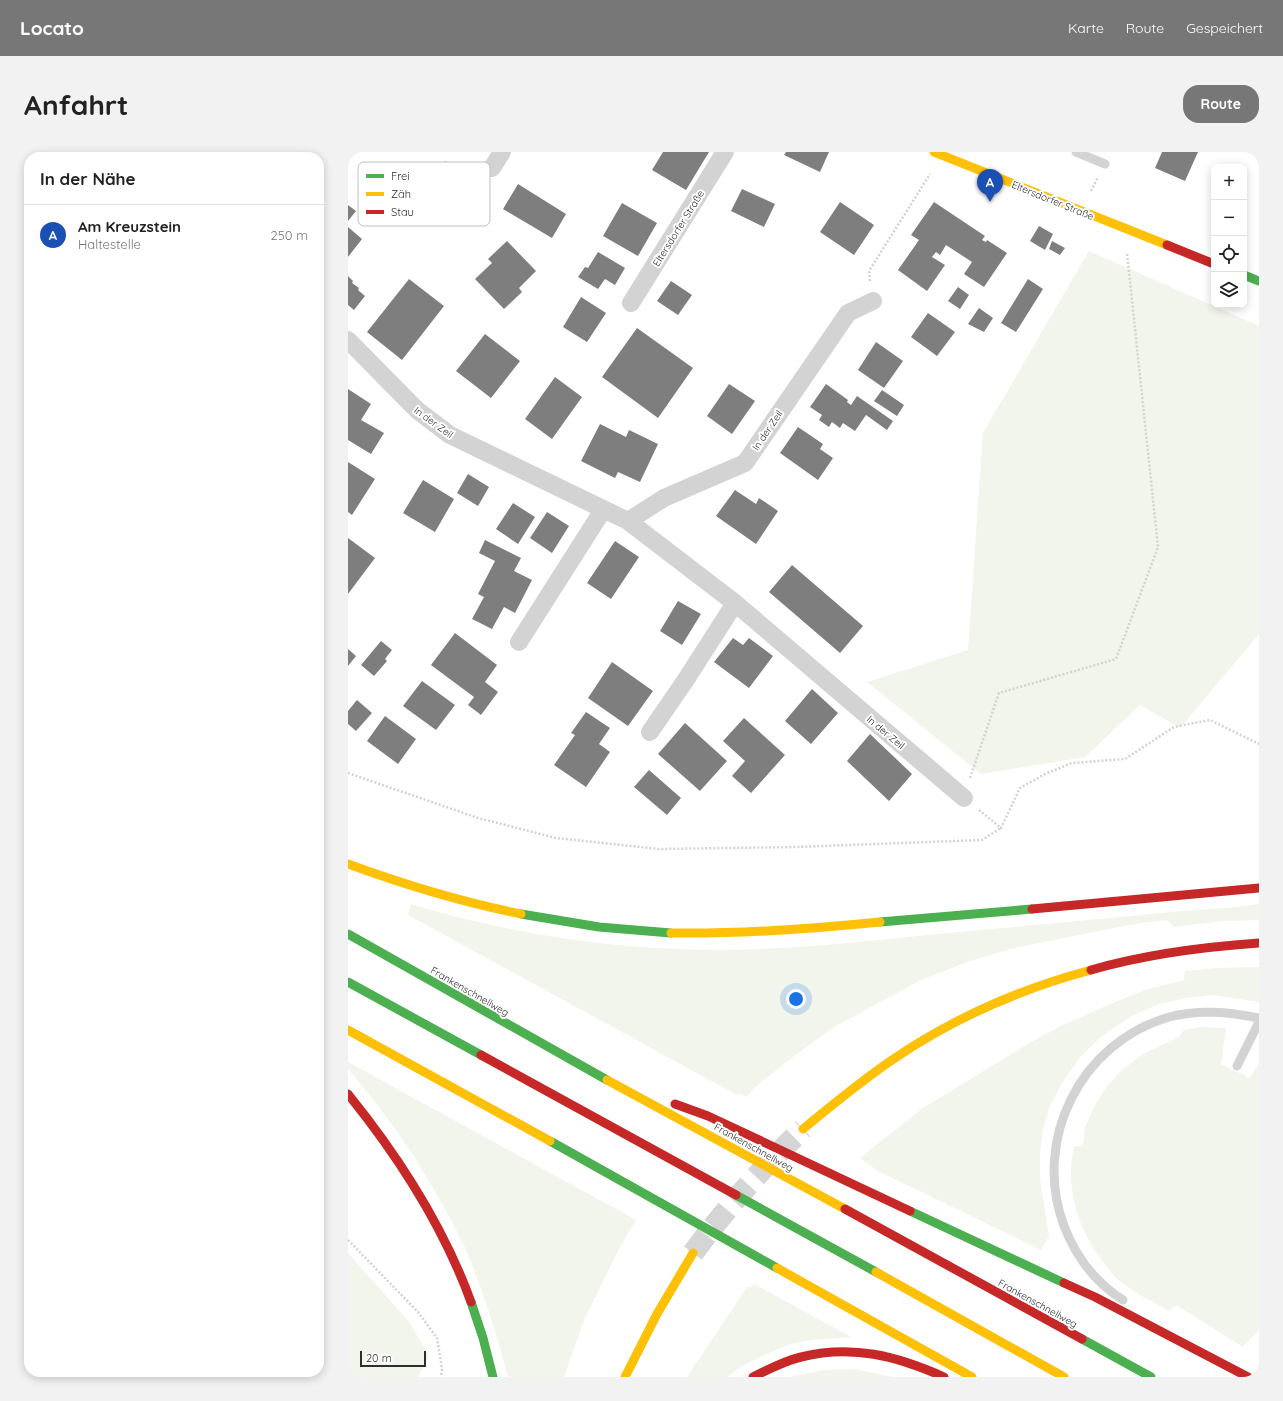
<!DOCTYPE html>
<html lang="de">
<head>
<meta charset="utf-8">
<style>
  :root { --surface:#fff; --page:#f2f2f2; --text:#222; --muted:#767676; --line:#e0e0e0; --accent:#777 }
  body { margin:0; font-family:Quicksand,sans-serif; background:var(--page); color:var(--text) }
  .controls { position:absolute; right:12px; top:12px; display:grid; overflow:hidden; border-radius:8px; box-shadow:0 2px 10px #0003 }
  .controls button { width:36px; height:36px; display:grid; place-items:center; padding:0; border:0; border-bottom:1px solid var(--line); background:var(--surface); color:var(--text); font:20px sans-serif }
  .scale { position:absolute; left:12px; bottom:10px; width:66px; box-sizing:border-box; padding-left:4px; border:2px solid #2e2e2e; border-top:0; font-size:11px; line-height:14px; white-space:nowrap; color:#2e2e2e; -webkit-text-stroke:3px #fff; paint-order:stroke }
  .you { position:absolute; left:448px; top:847px; width:14px; height:14px; margin:-10px; border:3px solid #fff; border-radius:50%; background:#1a73e8; box-shadow:0 0 0 6px #1a73e833 }
  .badge { display:grid; place-items:center; width:26px; height:26px; border-radius:50%; background:var(--accent); color:#fff; font-size:13px; font-weight:700 }
  .pin { position:absolute; translate:-50% -33px; filter:drop-shadow(0 1px 2px #0008) }
  .pin::after { content:''; position:absolute; top:21px; width:14px; height:12px; background:inherit; clip-path:polygon(0 0,100% 0,50% 100%) }
  .list { margin:0; padding:0; list-style:none }
  h2 { display:flex; justify-content:space-between; align-items:center; height:52px; margin:0; padding:0 16px; font-size:17px }
  h2 small { font-size:13px; font-weight:400; color:var(--muted) }
  .list li { display:grid; grid-template-columns:26px 1fr auto; gap:12px; align-items:center; box-sizing:border-box; height:60px; padding:0 16px; border-top:1px solid var(--line) }
  .list b { display:block; font-size:15px; white-space:nowrap }
  .list p { margin:0; font-size:13px; white-space:nowrap; color:var(--muted) }
  .list em { font-size:13px; font-style:normal; color:var(--muted) }
  .icon { flex:none; width:22px; height:22px; fill:none; stroke:currentColor; stroke-width:2; stroke-linecap:round; stroke-linejoin:round }
  .map { position:relative; flex:none; width:911px; height:1225px; overflow:hidden; border-radius:16px }
  header { display:flex; align-items:center; gap:24px; box-sizing:border-box; height:56px; padding:0 20px; background:var(--accent); color:#fff }
  header strong { font-size:19px }
  nav { display:flex; gap:22px; margin-inline-start:auto; font-size:14px }
  .intro { display:flex; align-items:center; justify-content:space-between; box-sizing:border-box; height:96px; padding:0 24px }
  h1 { margin:0; font-size:28px }
  .button { padding:10px 18px; border-radius:16px; background:var(--accent); color:#fff; font-size:14px; font-weight:700 }
  main { display:flex; gap:24px; padding:0 24px }
  aside { flex:1; background:var(--surface); border-radius:16px; box-shadow:0 2px 10px #0003 }
  .map>svg:first-child { display:block }
  .green { fill:#f1f5eb }
  .building { fill:#7e7e7e }
  .lines { fill:none; stroke-linecap:round; stroke-linejoin:round }
  .highway-tunnel { stroke:#d5d5d5; stroke-width:22; stroke-dasharray:22 11; stroke-linecap:butt }
  .path { stroke:#d3d3d3; stroke-width:2.5; stroke-dasharray:2 2; stroke-linecap:butt }
  .lane { stroke:#d3d3d3; stroke-width:9 }
  .street { stroke:#d3d3d3; stroke-width:18 }
  .fast { stroke:#4caf50; stroke-width:9 }
  .slow { stroke:#ffc107; stroke-width:9 }
  .jam { stroke:#c62828; stroke-width:9 }
  .labels { text-anchor:middle; stroke-width:4; stroke-linejoin:round; paint-order:stroke }
  .street-label { font-size:10px; fill:#2e2e2e; stroke:#fff }
  .key { fill:#fff; stroke:#c0c0c0; stroke-width:1 }
  .key-label { font-size:11px; fill:#2e2e2e }
</style>
</head>
<body>
<header>
<strong>Locato</strong>
<nav><a>Karte</a><a>Route</a><a>Gespeichert</a></nav>
</header>
<div class="intro"><h1>Anfahrt</h1><a class="button">Route</a></div>
<main>
<aside>
<h2>In der Nähe<small></small></h2>
<ul class="list">
<li><span class="badge" style="background:#1a4fb4">A</span><div><b>Am Kreuzstein</b><p>Haltestelle</p></div><em>250 m</em></li>
</ul>
</aside>
<div class="map">
<svg width="911" height="1225" viewBox="0 0 911 1225">
  <rect width="100%" height="100%" fill="#fff"/>
  <path class="green" d="M741,99L911,174V482L832,576L792,553L737,605L633,622L519,530L620,498L635,281Z
    M63,752C162,782 265,798 368,798C459,798 551,785 642,777C706,772 770,765 834,759C860,757 886,756 911,752V768L874,769L826,775L819,768L792,771L666,796L622,809L573,828L486,875L446,904L405,937L399,945L391,941L389,943L60,763Z
    M911,815V850L865,843L838,846L811,852L782,865L754,884L733,904L716,928L702,953L695,977L692,1001V1028L701,1084L693,1098L530,1019L512,1006L575,956L680,892L713,874L772,848L797,838L836,828L837,819L870,816Z
    M852,875L878,876L873,912L902,926L911,911V1178L895,1195L828,1153L821,1159C805,1150 788,1142 773,1130C765,1124 759,1115 753,1107C729,1075 717,1034 726,994H735L737,975L747,953L759,934L772,920L793,903L831,885L836,878Z
    M0,910L288,1068L271,1097L236,1168L216,1225H160C150,1188 139,1151 125,1115C118,1095 107,1076 97,1057C69,1006 39,962 0,917Z
    M0,1101L62,1171L81,1204L70,1225H0Z
    M406,1132L503,1185L464,1188L442,1192L412,1205L392,1215L379,1225H339L400,1134L403,1136Z
    M507,1217L545,1225H442L476,1218Z"/>
  <path class="building" d="M315,0H361L338,38L304,18Z
    M438,0H481L472,20L436,3Z
    M814,0H850L837,29L807,16Z
    M97,9L125,28L96,73L67,54Z
    M170,32L218,62L204,86L155,57Z
    M394,37L427,52L416,75L383,59Z
    M492,50L526,73L506,103L472,80Z
    M586,50L637,84L634,88L638,90L639,88L659,101L636,135L616,122L624,110L598,93L592,103L588,100L584,105L597,113L579,139L550,118L571,88L563,83Z
    M274,51L309,71L290,104L255,84Z
    M0,53L8,59L0,69Z
    M691,74L705,82L697,98L682,89Z
    M0,75L14,87L0,105Z
    M159,89L188,119L171,136L174,140L156,157L127,127L144,111L140,107Z
    M704,89L717,96L712,103L701,97Z
    M250,100L277,116L267,133L257,127L250,137L230,125L237,115L240,116Z
    M0,124L5,129L4,131L11,136L10,138L17,144L6,158L0,153Z
    M61,127L96,154L54,208L19,180Z
    M680,127L695,137L668,180L653,171Z
    M323,129L344,143L330,163L309,149Z
    M610,135L621,143L612,157L600,149Z
    M233,145L258,161L239,190L215,175Z
    M631,156L645,166L636,180L620,172Z
    M580,161L607,180L589,204L563,185Z
    M289,176L345,216L310,266L254,225Z
    M137,182L172,209L143,246L108,219Z
    M528,190L555,209L536,236L510,218Z
    M207,225L234,245L204,287L177,267Z
    M381,232L407,249L384,282L359,264Z
    M478,232L500,248L499,250L503,253L509,244L545,269L539,278L518,263L507,279L495,271L492,276L484,270L481,275L471,268L474,263L462,255Z
    M0,237L23,252L13,268L36,281L23,302L0,288Z
    M534,238L556,253L549,264L526,249Z
    M252,272L278,285L281,278L310,292L292,330L270,320L267,326L233,309Z
    M450,275L475,292L472,297L485,306L470,328L432,301Z
    M0,310L27,327L4,363L0,360Z
    M120,322L141,335L130,354L109,341Z
    M75,328L106,347L87,380L55,361Z
    M387,338L408,352L411,346L430,359L408,392L368,364Z
    M165,351L187,365L170,392L148,377Z
    M199,360L221,374L204,401L182,386Z
    M0,386L27,406L0,442Z
    M137,388L173,406L166,419L184,428L167,461L156,455L144,477L124,467L136,445L130,442L147,409L131,401Z
    M267,389L291,405L263,447L239,431Z
    M444,413L515,474L492,501L421,440Z
    M330,449L353,462L334,493L312,479Z
    M107,481L149,513L137,530L150,540L133,563L120,553L126,545L83,513Z
    M385,486L395,493L401,486L425,504L401,536L366,510Z
    M33,489L44,498L37,507L39,509L26,524L13,513Z
    M0,497L8,504L0,514Z
    M264,510L305,539L280,574L240,546Z
    M74,529L107,553L88,578L55,554Z
    M464,537L490,561L463,592L437,569Z
    M9,548L24,561L8,579L0,572V559Z
    M238,560L262,576L251,592L262,600L238,635L206,613L227,583L223,581Z
    M37,564L68,587L50,612L19,589Z
    M396,566L437,603L403,641L384,624L397,609L375,589Z
    M337,571L379,609L352,639L310,602Z
    M522,582L564,622L541,649L499,609Z
    M301,618L333,646L319,663L286,635Z"/>
  <g class="lines">
    <path class="highway-tunnel" d="M345,1101C379,1055 413,1017 455,977"/>
    <path class="path" d="M743,39L750,25
      M522,129L521,119L582,22
      M0,621L130,666L208,686L311,697L448,695L634,688L653,676
      M622,626L651,541L768,507L810,395L779,101
      M631,658L653,676L672,636L697,622L724,611L777,607L826,575L862,568L911,592
      M0,1088L70,1160L89,1186L94,1217L93,1225"/>
    <path class="lane" d="M728,0L757,12
      M889,914L911,870
      M775,1148C748,1131 728,1105 716,1074C684,988 732,891 821,865C851,857 881,860 911,866"/>
    <path class="street" d="M144,16L154,0
      M283,151L377,0
      M0,188L69,258L102,283L280,369L387,451L616,646
      M280,369L316,346L397,311L500,161L525,149
      M171,490L255,358
      M302,580L339,526L387,451"/>
    <path class="fast" d="M896,123L911,129
      M173,762L251,775L323,781
      M532,770L684,757
      M0,782L259,928
      M0,830L133,903
      M202,989L429,1116
      M388,1043L528,1120
      M562,1059L716,1131
      M123,1150L135,1186L145,1225
      M734,1187L803,1225"/>
    <path class="slow" d="M586,0L819,93
      M0,712C57,733 114,750 173,762
      M323,781C393,782 463,777 532,770
      M0,878L202,989
      M259,928L497,1057
      M455,977C484,953 513,929 544,908C604,867 672,837 743,818
      M429,1116L624,1225
      M528,1120L716,1225
      M277,1225L309,1162L345,1101"/>
    <path class="jam" d="M819,93L866,112
      M684,757L911,736
      M743,818C798,802 854,795 911,791
      M133,903L388,1043
      M0,942C51,1005 95,1073 123,1150
      M327,952L360,964L562,1059
      M497,1057L734,1187
      M716,1131L747,1145L900,1225
      M405,1225C421,1217 436,1209 453,1205C504,1192 549,1204 596,1225"/>
  </g>
  <g class="labels">
    <g class="street-label">
      <text transform="translate(705 48) rotate(22)" y="4">Eltersdorfer Straße</text>
      <text transform="translate(330 76) rotate(-58)" y="4">Eltersdorfer Straße</text>
      <text transform="translate(86 270) rotate(36)" y="4">In der Zeil</text>
      <text transform="translate(419 278) rotate(-56)" y="4">In der Zeil</text>
      <text transform="translate(538 580) rotate(40)" y="4">In der Zeil</text>
      <text transform="translate(122 839) rotate(30)" y="4">Frankenschnellweg</text>
      <text transform="translate(406 995) rotate(29)" y="4">Frankenschnellweg</text>
      <text transform="translate(690 1151) rotate(29)" y="4">Frankenschnellweg</text>
    </g>
  </g>
  <rect x="10" y="10" width="132" height="64" rx="6" class="key"/>
  <rect x="18" y="22" width="18" height="4" fill="#4caf50"/>
  <rect x="18" y="40" width="18" height="4" fill="#ffc107"/>
  <rect x="18" y="58" width="18" height="4" fill="#c62828"/>
  <g class="key-label">
    <text x="43" y="28">Frei</text>
    <text x="43" y="46">Zäh</text>
    <text x="43" y="64">Stau</text>
  </g>
</svg>
<div class="controls">
<button>+</button>
<button>−</button>
<button><svg class="icon" aria-label="locate" viewBox="0 0 24 24"><circle cx="12" cy="12" r="6"/><path d="M12 2v4M12 18v4M2 12h4M18 12h4"/></svg></button>
<button><svg class="icon" aria-label="layers" viewBox="0 0 24 24"><path d="M12 4l9 5-9 5-9-5zM3 14l9 5 9-5"/></svg></button>
</div>
<div class="scale">20 m</div>
<div class="you"></div>
<div class="pin badge" style="left:642px;top:50px;background:#1a4fb4">A</div>
</div>
</main>
</body>
</html>
